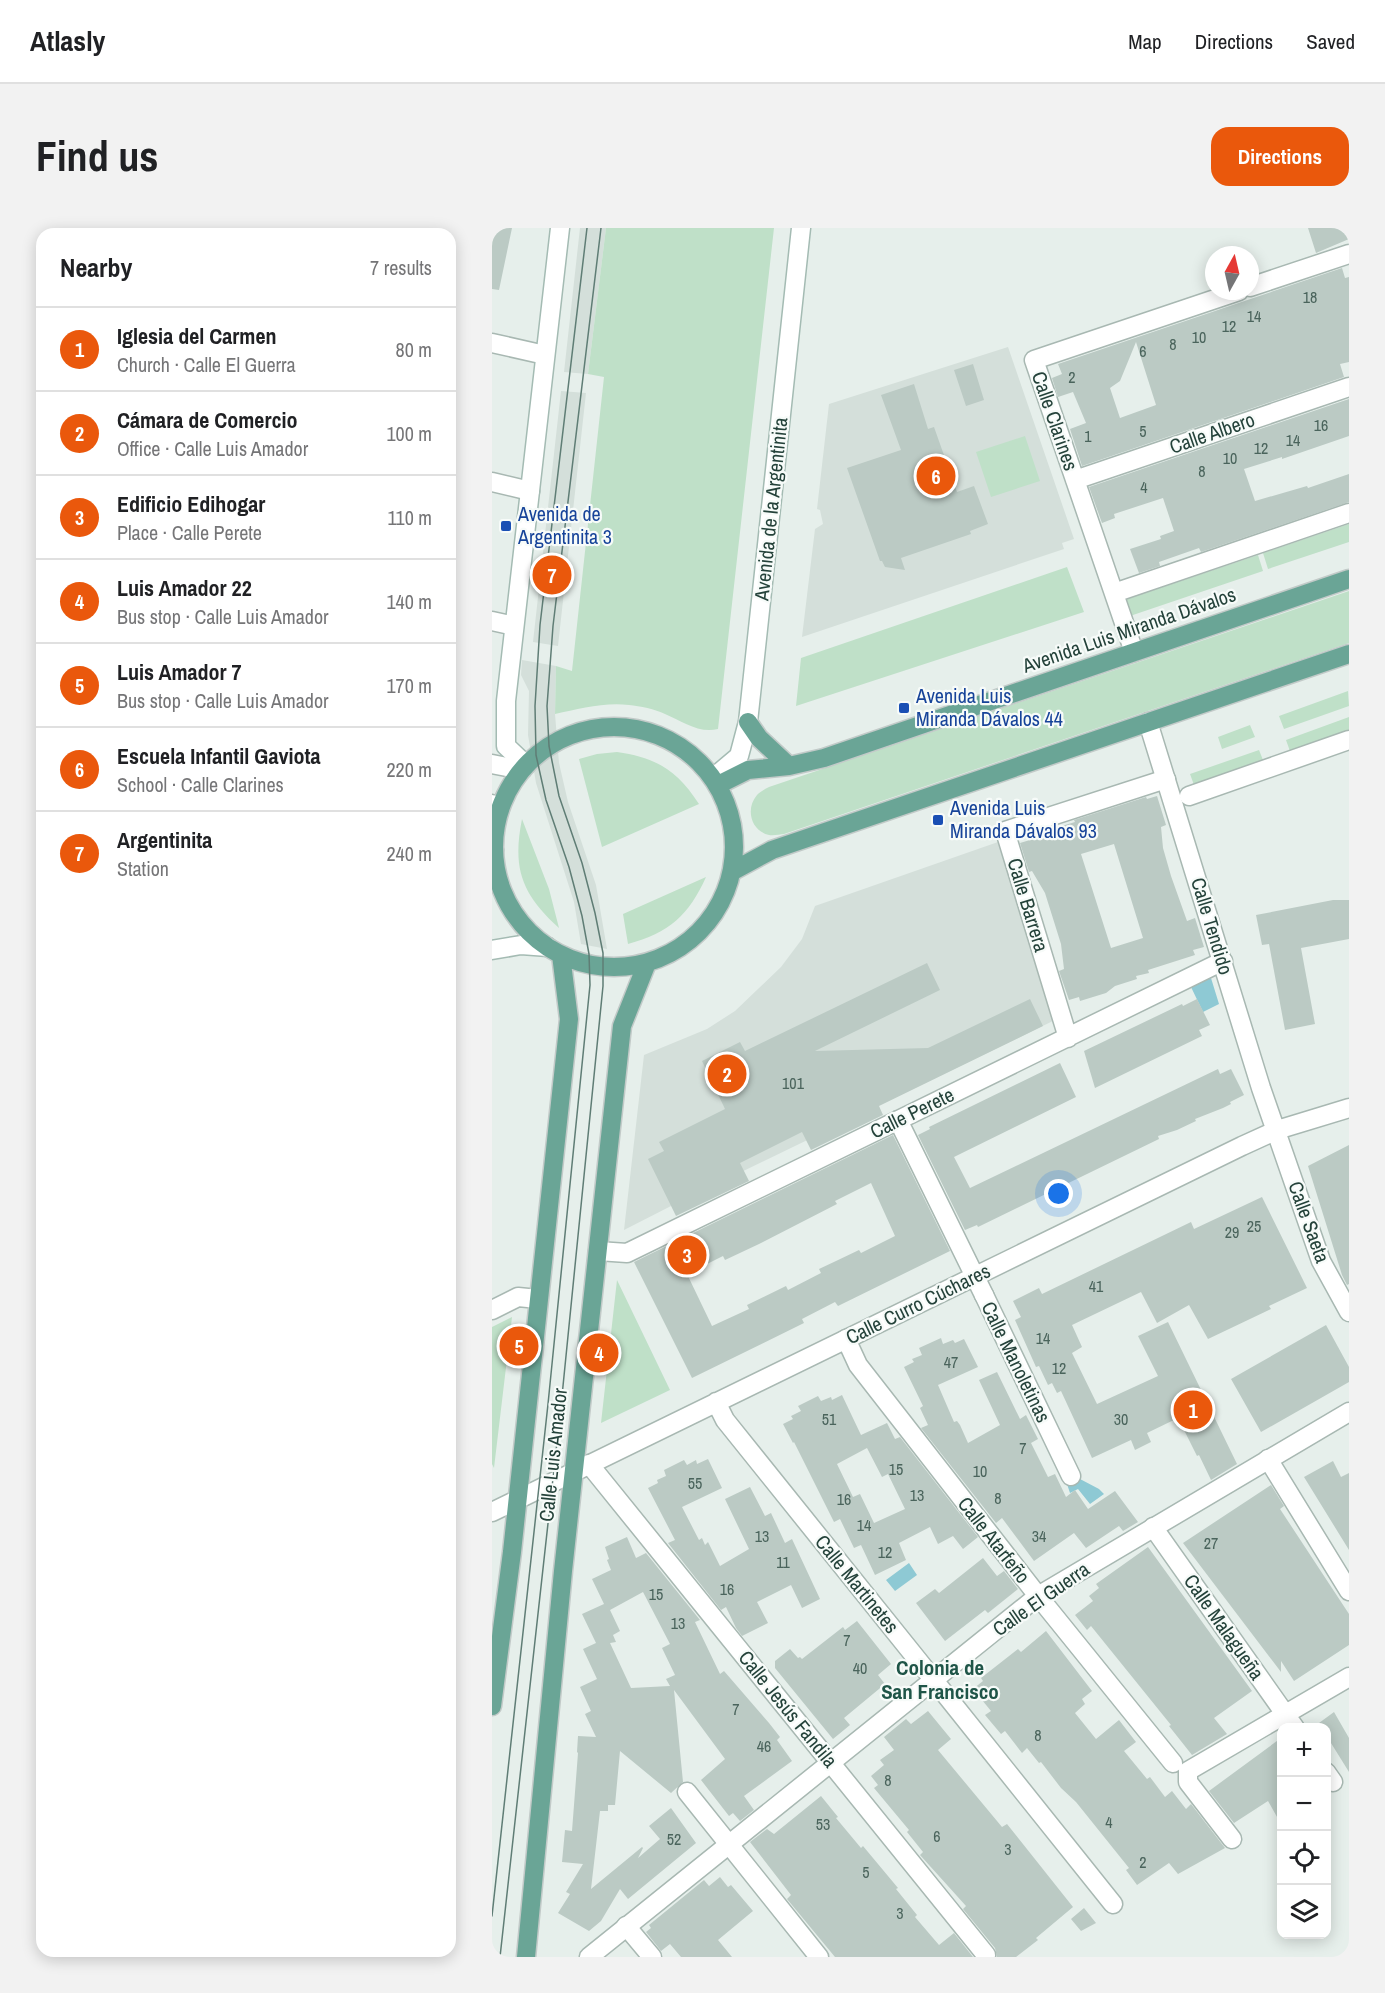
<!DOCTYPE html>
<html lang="en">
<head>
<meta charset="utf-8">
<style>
  :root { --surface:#fff; --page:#f2f2f2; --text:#202124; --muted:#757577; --line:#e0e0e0; --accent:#ea580c }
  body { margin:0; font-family:"Archivo Narrow",sans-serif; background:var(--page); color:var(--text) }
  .controls { position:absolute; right:18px; bottom:18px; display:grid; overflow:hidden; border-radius:12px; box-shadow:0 3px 15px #0003 }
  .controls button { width:54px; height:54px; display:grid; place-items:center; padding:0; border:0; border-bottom:2px solid var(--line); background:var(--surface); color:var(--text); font:30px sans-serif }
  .compass { position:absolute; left:713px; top:18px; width:54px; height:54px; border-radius:50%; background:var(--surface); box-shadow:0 3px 15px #0003; rotate:8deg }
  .you { position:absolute; left:567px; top:966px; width:21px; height:21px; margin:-15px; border:4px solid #fff; border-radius:50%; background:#1a73e8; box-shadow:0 0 0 9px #1a73e833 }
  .badge { display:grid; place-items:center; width:39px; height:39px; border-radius:50%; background:var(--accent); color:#fff; font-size:20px; font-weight:700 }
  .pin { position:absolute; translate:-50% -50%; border:3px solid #fff; box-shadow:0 2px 6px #0006 }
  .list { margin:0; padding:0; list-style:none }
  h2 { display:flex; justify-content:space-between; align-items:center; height:78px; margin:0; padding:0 24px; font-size:26px }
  h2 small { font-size:20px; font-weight:400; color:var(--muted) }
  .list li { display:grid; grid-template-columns:39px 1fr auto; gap:18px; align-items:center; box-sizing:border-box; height:84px; padding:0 24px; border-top:2px solid var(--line) }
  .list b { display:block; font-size:22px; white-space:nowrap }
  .list p { margin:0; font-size:20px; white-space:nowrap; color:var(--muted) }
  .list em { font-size:20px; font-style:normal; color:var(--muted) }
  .icon { flex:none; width:33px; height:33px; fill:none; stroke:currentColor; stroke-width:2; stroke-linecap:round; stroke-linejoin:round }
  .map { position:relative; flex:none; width:857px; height:1729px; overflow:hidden; border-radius:18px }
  header { display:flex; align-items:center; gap:36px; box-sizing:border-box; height:84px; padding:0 30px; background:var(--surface); border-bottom:2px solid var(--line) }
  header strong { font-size:28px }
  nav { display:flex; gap:33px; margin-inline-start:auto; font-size:21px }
  .intro { display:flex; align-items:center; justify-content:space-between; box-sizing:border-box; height:144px; padding:0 36px }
  h1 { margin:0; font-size:42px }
  .button { padding:15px 27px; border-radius:18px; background:var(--accent); color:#fff; font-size:21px; font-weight:700 }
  main { display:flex; gap:36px; padding:0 36px }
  aside { flex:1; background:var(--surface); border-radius:18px; box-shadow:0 3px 15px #0003 }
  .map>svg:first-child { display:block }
  .built { fill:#d4dfda }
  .green { fill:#bfe0c8 }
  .water { fill:#8ec9d4 }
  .building { fill:#bbcac4; fill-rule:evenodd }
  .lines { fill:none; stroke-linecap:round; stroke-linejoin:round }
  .pedestrian-casing { stroke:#a8b8b2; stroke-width:21 }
  .minor-casing { stroke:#a8b8b2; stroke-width:21 }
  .tertiary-casing { stroke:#a8b8b2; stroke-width:21 }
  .secondary-casing { stroke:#a4bbb3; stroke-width:21 }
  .primary-casing { stroke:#c2cac8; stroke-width:21 }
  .pedestrian { stroke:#fff; stroke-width:18 }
  .minor { stroke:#fff; stroke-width:18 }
  .tertiary { stroke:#fff; stroke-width:18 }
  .secondary { stroke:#fff; stroke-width:18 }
  .primary { stroke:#6aa596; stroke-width:18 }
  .tram { stroke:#5f7d75; stroke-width:1.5 }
  .transit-dot { fill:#1a4fb4; stroke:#f7fbf9; stroke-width:2 }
  .labels { text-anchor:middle; stroke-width:4.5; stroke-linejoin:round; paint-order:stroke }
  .number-label { font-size:16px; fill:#4a645c }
  .street-label { font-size:20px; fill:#24423a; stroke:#f7fbf9 }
  .transit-label { font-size:20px; fill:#164399; stroke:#f7fbf9; text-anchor:start }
  .neighbourhood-label { font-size:21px; font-weight:bold; fill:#1f5548; stroke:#f7fbf9 }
</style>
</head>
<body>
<header>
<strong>Atlasly</strong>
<nav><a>Map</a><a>Directions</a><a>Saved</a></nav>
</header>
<div class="intro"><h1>Find us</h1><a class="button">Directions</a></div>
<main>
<aside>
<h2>Nearby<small>7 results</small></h2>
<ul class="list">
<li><span class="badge">1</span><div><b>Iglesia del Carmen</b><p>Church · Calle El Guerra</p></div><em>80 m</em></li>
<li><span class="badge">2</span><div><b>Cámara de Comercio</b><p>Office · Calle Luis Amador</p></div><em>100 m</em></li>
<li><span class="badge">3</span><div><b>Edificio Edihogar</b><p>Place · Calle Perete</p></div><em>110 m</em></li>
<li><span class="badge">4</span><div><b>Luis Amador 22</b><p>Bus stop · Calle Luis Amador</p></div><em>140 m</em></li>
<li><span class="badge">5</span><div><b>Luis Amador 7</b><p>Bus stop · Calle Luis Amador</p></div><em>170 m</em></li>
<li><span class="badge">6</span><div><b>Escuela Infantil Gaviota</b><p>School · Calle Clarines</p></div><em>220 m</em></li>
<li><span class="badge">7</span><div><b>Argentinita</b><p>Station</p></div><em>240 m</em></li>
</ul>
</aside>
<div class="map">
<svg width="857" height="1729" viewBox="0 0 857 1729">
  <rect width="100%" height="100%" fill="#e6efeb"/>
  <path class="built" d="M88,0H114L96,146L72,144Z
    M516,119L582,311L570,315L572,321L310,409L323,301L331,296L328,282L325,281L337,176Z
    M69,163L94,165L66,418L41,414Z
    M30,432L64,438L63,486L67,535L76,574L104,657L115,721L89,716L82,674L44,555L36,507L37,463L29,447Z
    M506,614L563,792L181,977L132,1002L152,827L215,801L243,783L289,739L310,711L323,678Z"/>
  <path class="green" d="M114,0H282L226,501C207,506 190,493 173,486C163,481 148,478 137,477C112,474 87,481 63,486L64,438L80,443L112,149L96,146Z
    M533,208L548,253L499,269L484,224Z
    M857,296V314L776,341L771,325Z
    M766,327L771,343L638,388L632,372Z
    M575,339L592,384L304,478L309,430Z
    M857,363V415L292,606C288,606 282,608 277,607C259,603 253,581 265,567C268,564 273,561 277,559Z
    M856,463L857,478L792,501L787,488Z
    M857,489V505L799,526L794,512Z
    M758,497L763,509L730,521L726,509Z
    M767,522L771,532L702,557L698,546Z
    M125,524C165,530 185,542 207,576L110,619L87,531L105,526Z
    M30,591L57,661L67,700C30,666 20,641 30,591Z
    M214,649C197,687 177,705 136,716L131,686Z
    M125,1052L178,1162L109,1195Z
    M20,1089L2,1240L0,1236V1099Z"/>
  <path class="water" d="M719,750L727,776L711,784L699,759Z
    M588,1251L607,1261L612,1266L598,1276L586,1261L578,1265L575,1256Z
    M417,1335L425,1347L403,1363L394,1352Z"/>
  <path class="building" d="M0,0H20L7,62L0,61Z
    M816,0H857V11L824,25Z
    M850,40L853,50L857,49V134L848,136L852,149L590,238L578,201L594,195L581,164L566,169L560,150L570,146L566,136ZM644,114L664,177L628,190L618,160L628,153Z
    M481,136L492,172L474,178L462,142Z
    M422,156L436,201L442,199L465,264L482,258L496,296L478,303L479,306L409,330L413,342L393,339L390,333H388L355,240L409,222L389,167Z
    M857,171V208L790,231V229L752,241L763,273L815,258L816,260L857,246V274L709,324L707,320L667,334L668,338L647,345L638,321L669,311L668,308L682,303L671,270L622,286L623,290L610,295L597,259Z
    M665,568L674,597L669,599L671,620L679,648L695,693L703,690L712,719L701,722L703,727L656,742L657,745L644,748L645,751L623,758L614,765L588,773L587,769L577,772L567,743L572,741L569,716L553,665L540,643L537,644L528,615L538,612L537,608L583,594L582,592L654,569L655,571ZM622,616L651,710L619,720L589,626Z
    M841,672H857V711L809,720L823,796L793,802L777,716L770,717L764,687Z
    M435,735L448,762L323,823L436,820L538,771L551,798L387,878L391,887L319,922L310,904L248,935L257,953L184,988L156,931L172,923L167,914L233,881L210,833L248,814L253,823Z
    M705,771L718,797L707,802L710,808L603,860L592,823L690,776L691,778Z
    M568,835L584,869L462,929L478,960L726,841L728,846L739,841L752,867L738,874L739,876L731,880L703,891L704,893L685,902L666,908L667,911L486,999L485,997L473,1002L426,907L438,901L437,899Z
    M401,907L458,1023L346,1078L343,1074L310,1091L312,1095L200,1150L142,1034ZM379,955L403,1008L369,1025L367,1022L344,1033L327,1041L329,1045L296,1062L294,1058L255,1077L257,1081L220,1098L195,1046L231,1028L233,1032L267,1016L345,976L343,973Z
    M857,917V1056L855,1057L850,1047L816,938Z
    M770,969L815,1060L777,1078L779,1081L716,1111L697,1077L665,1095L649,1064L580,1097L590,1119L580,1125L605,1176L666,1148L646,1108L676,1094L745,1236L719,1252L707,1227L705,1228L686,1190L655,1205L659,1214L643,1222L639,1212L600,1230L569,1163L565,1165L560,1155L556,1157L547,1138L544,1139L523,1092L529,1089L521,1073L547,1060L550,1066L699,994L702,1001Z
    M834,1097L857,1139V1154L769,1204L739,1151Z
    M449,1110L451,1116L461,1112L463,1115L472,1111L486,1139L446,1157L462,1194L465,1193L468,1197L476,1215L508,1197L487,1152L505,1144L528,1191L534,1187L546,1211L539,1215L556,1249L563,1246L574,1269L583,1262L596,1281L623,1263L646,1294L631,1303L627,1298L594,1320L582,1305L542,1333L510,1290L504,1295L429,1200L436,1197L428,1180L431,1178L412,1139L422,1134L420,1131L430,1127L427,1120Z
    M350,1167L369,1207L395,1195L403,1211L408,1209L486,1309L471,1321L461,1308L446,1316L438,1299L407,1315L414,1332L383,1347L369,1317L362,1320L348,1291L342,1294L302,1214L301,1215L291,1196L301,1191L299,1188L309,1183L306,1178L326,1168L329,1173L339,1169L340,1172ZM375,1220L390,1249L396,1246L413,1281L382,1295L368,1266L361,1269L345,1236Z
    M216,1231L230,1260L190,1279L207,1312L210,1310L213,1317L216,1314L228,1338L257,1321L233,1271L258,1259L273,1288L279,1285L293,1315L300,1311L328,1371L310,1380L299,1357L265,1374L276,1395L250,1408L244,1400L234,1379L229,1382L176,1315L183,1312L156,1260L166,1255L165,1252L174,1248L172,1242L192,1232L195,1237L204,1232L205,1236Z
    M841,1233L849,1249L857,1245V1322L812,1249Z
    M779,1257L792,1278L788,1281L857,1386V1417L802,1453L789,1433V1444L691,1315Z
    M135,1309L144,1330L154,1325L208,1392L203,1394L228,1446L232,1443L277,1495L288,1509L285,1512L300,1533L252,1568L262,1582L248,1593L241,1585L237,1588L209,1552L233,1531L182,1462L191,1554L179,1565L128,1523L123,1577H116V1583H108L99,1661L150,1619L151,1620L146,1630L168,1611L157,1598L179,1580L204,1615L136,1671L128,1661L109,1693L97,1703L66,1685L78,1666L74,1664L91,1636L70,1634L73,1602L80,1603L86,1525L85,1524L86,1508L104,1509L93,1486L99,1483L88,1459L105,1451L91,1421L104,1415L90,1386L112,1376L100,1351L119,1342L115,1332L117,1331L113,1319ZM151,1364L178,1416L170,1420L183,1447L174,1451L178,1458L139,1460L118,1415L124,1414L121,1407L128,1403L118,1382Z
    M656,1319L760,1463L722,1490L735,1506L700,1527L677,1498L679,1497L599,1398L595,1402L583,1387L601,1373L597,1368L607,1360L604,1356Z
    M491,1330L505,1348L512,1343L526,1361L496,1385L493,1382L453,1413L424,1375L443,1361L447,1365Z
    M365,1393L399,1436L386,1447L393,1456L352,1490L358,1497L341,1511L283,1440V1433L298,1421L306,1430L308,1429L310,1431L351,1399L353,1402Z
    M554,1403L600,1463L590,1471L593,1476L583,1485L604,1511L627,1492L644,1514L632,1523L655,1551L658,1549L673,1569L680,1563L694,1581L699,1576L733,1620L686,1646L677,1635L645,1657L634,1642L637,1640L584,1574L569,1560L549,1534L547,1535L535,1520L530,1525L513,1503L509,1506L493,1487L499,1483L481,1461L491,1453L489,1450L526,1421L529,1424Z
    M436,1483L459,1511L446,1522L510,1599L515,1596L581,1679L544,1710L546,1712L524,1729H505L503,1720L471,1681L474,1678L428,1627L431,1624L415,1604L417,1602L382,1560L386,1557L379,1548L392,1537L388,1532L402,1522L392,1509L414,1491L419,1496Z
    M842,1484L857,1510V1544L834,1507V1500H830L827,1495Z
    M789,1510V1596L776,1573L742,1595L717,1563Z
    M329,1568L346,1589L344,1590L369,1620L371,1618L406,1660L404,1661L425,1687L423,1689L447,1717L462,1705L481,1729H343L295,1671L299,1667L258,1614L275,1601L282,1606Z
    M228,1649L236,1659L239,1657L261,1683L226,1712L240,1729H189L178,1716L169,1723L154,1704L159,1700L157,1697L212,1652L217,1658Z
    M592,1680L604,1695L589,1703L579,1691Z"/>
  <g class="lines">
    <g class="pedestrian-casing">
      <path id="pedestrian" d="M492,1067L579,1248
        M0,1082L26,1069L46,1071
        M354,1111L366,1137L546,1368"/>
    </g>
    <g class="minor-casing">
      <path id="minor" d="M758,59L857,26
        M0,115L53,127
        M583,252L857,159
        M0,254L38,263
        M622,365L857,285
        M0,393L22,398
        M642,424L542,132L747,63
        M697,568L857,512
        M576,810L513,603L674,551
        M406,892L492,1067
        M106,1023L135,1025L731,733
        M776,1231L857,1363
        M97,1236L494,1727
        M661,1299L803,1500
        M546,1368L681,1535
        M441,1451L621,1676
        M834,1544L841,1554
        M195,1564L327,1729
        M740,1611L696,1554V1543L857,1449
        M134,1698L160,1729"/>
    </g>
    <g class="tertiary-casing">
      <path id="tertiary" d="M656,494L769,860L829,1033L857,1084
        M0,536L30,542
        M0,576L7,583
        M224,1174L233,1192L441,1451
        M0,1284L750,918L785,902L857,880
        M97,1729L546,1368L857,1184"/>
    </g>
    <g class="secondary-casing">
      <path id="secondary" d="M34,537L14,518V473L68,0
        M221,550L247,528L256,494L309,0
        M0,624L2,622
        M0,722L29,717L56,719"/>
    </g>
    <g class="primary-casing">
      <path id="primary" d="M256,494L267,510L297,538
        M2 619a120 120 0 1 1 240 0a120 120 0 1 1-240 0Z
        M226,557L256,542L297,538L332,530L857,351
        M241,643L280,622L857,426
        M0,1478L20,1324L77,791L69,727
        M34,1729L71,1343L130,798L155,735"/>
    </g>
    <use href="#pedestrian" class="pedestrian"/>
    <use href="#minor" class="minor"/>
    <use href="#tertiary" class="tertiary"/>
    <use href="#secondary" class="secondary"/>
    <use href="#primary" class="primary"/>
    <path class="tram" d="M0,1688L56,1176L98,757L97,726L90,688L77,639L54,572L44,527L43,478L48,397L95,0
      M8,1729L69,1178L111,758V725L103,685L90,635L67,568L57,518L55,478L61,398L109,0"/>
  </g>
  <g class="transit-dot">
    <rect x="8" y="292" width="12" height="12" rx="3"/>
    <rect x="406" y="474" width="12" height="12" rx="3"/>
    <rect x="440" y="586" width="12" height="12" rx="3"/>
  </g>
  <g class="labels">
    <g class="number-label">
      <text x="818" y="75">18</text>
      <text x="762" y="94">14</text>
      <text x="737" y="104">12</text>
      <text x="707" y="115">10</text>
      <text x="681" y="122">8</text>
      <text x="651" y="129">6</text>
      <text x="580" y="155">2</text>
      <text x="829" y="203">16</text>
      <text x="651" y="209">5</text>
      <text x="596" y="214">1</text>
      <text x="801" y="218">14</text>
      <text x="769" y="226">12</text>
      <text x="738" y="236">10</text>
      <text x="710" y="249">8</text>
      <text x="652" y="265">4</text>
      <text x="301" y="861">101</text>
      <text x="762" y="1004">25</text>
      <text x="740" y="1010">29</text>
      <text x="604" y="1064">41</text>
      <text x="551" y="1116">14</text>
      <text x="459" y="1140">47</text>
      <text x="567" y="1146">12</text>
      <text x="337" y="1197">51</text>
      <text x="629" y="1197">30</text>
      <text x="531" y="1226">7</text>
      <text x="404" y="1247">15</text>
      <text x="488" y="1249">10</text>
      <text x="203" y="1261">55</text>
      <text x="425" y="1273">13</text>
      <text x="506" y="1276">8</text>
      <text x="352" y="1277">16</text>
      <text x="372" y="1303">14</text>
      <text x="270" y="1314">13</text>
      <text x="547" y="1314">34</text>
      <text x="719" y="1321">27</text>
      <text x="393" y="1330">12</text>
      <text x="291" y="1340">11</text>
      <text x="235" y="1367">16</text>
      <text x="164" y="1372">15</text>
      <text x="186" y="1401">13</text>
      <text x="355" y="1418">7</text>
      <text x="368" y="1446">40</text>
      <text x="244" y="1487">7</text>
      <text x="546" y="1513">8</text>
      <text x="272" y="1524">46</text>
      <text x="396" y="1558">8</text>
      <text x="617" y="1600">4</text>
      <text x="331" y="1602">53</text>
      <text x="445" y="1614">6</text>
      <text x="182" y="1617">52</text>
      <text x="516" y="1627">3</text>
      <text x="651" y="1640">2</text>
      <text x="374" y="1650">5</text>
      <text x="408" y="1691">3</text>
    </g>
    <g class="street-label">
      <text transform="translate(563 193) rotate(71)" y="7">Calle Clarines</text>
      <text transform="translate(720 205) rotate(-19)" y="7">Calle Albero</text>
      <text transform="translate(279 281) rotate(-84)" y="7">Avenida de la Argentinita</text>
      <text transform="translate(637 402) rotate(-19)" y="7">Avenida Luis Miranda Dávalos</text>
      <text transform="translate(536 677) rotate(73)" y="7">Calle Barrera</text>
      <text transform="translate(720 698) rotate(73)" y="7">Calle Tendido</text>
      <text transform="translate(420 885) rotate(-26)" y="7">Calle Perete</text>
      <text transform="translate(817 994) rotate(70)" y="7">Calle Saeta</text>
      <text transform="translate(426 1076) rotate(-26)" y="7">Calle Curro Cúchares</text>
      <text transform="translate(524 1134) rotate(64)" y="7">Calle Manoletinas</text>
      <text transform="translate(61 1227) rotate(-84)" y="7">Calle Luis Amador</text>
      <text transform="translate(502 1312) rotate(52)" y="7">Calle Atarfeño</text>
      <text transform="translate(365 1356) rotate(51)" y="7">Calle Martinetes</text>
      <text transform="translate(549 1371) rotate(-35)" y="7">Calle El Guerra</text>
      <text transform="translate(732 1399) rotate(55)" y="7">Calle Malagueña</text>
      <text transform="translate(296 1481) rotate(51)" y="7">Calle Jesús Fandila</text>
    </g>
    <g class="transit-label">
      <text x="26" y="293">Avenida de<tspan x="26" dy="23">Argentinita 3</tspan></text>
      <text x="424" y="475">Avenida Luis<tspan x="424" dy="23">Miranda Dávalos 44</tspan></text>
      <text x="458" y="587">Avenida Luis<tspan x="458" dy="23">Miranda Dávalos 93</tspan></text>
    </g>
    <g class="neighbourhood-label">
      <text x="448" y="1447">Colonia de<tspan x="448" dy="24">San Francisco</tspan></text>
    </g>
  </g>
</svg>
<div class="controls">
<button>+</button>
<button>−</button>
<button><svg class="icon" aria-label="locate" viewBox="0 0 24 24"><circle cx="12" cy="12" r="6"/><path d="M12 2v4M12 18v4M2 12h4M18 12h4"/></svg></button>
<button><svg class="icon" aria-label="layers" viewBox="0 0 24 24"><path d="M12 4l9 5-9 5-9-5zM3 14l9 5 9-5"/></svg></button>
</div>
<svg class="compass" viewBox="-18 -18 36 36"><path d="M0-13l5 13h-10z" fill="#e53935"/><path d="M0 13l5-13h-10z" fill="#757577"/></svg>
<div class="you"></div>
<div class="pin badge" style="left:701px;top:1182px">1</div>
<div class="pin badge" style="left:235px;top:846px">2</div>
<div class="pin badge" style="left:195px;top:1027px">3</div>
<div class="pin badge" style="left:107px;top:1125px">4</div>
<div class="pin badge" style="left:27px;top:1118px">5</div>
<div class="pin badge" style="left:444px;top:248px">6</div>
<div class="pin badge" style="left:60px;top:347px">7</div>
</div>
</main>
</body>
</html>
